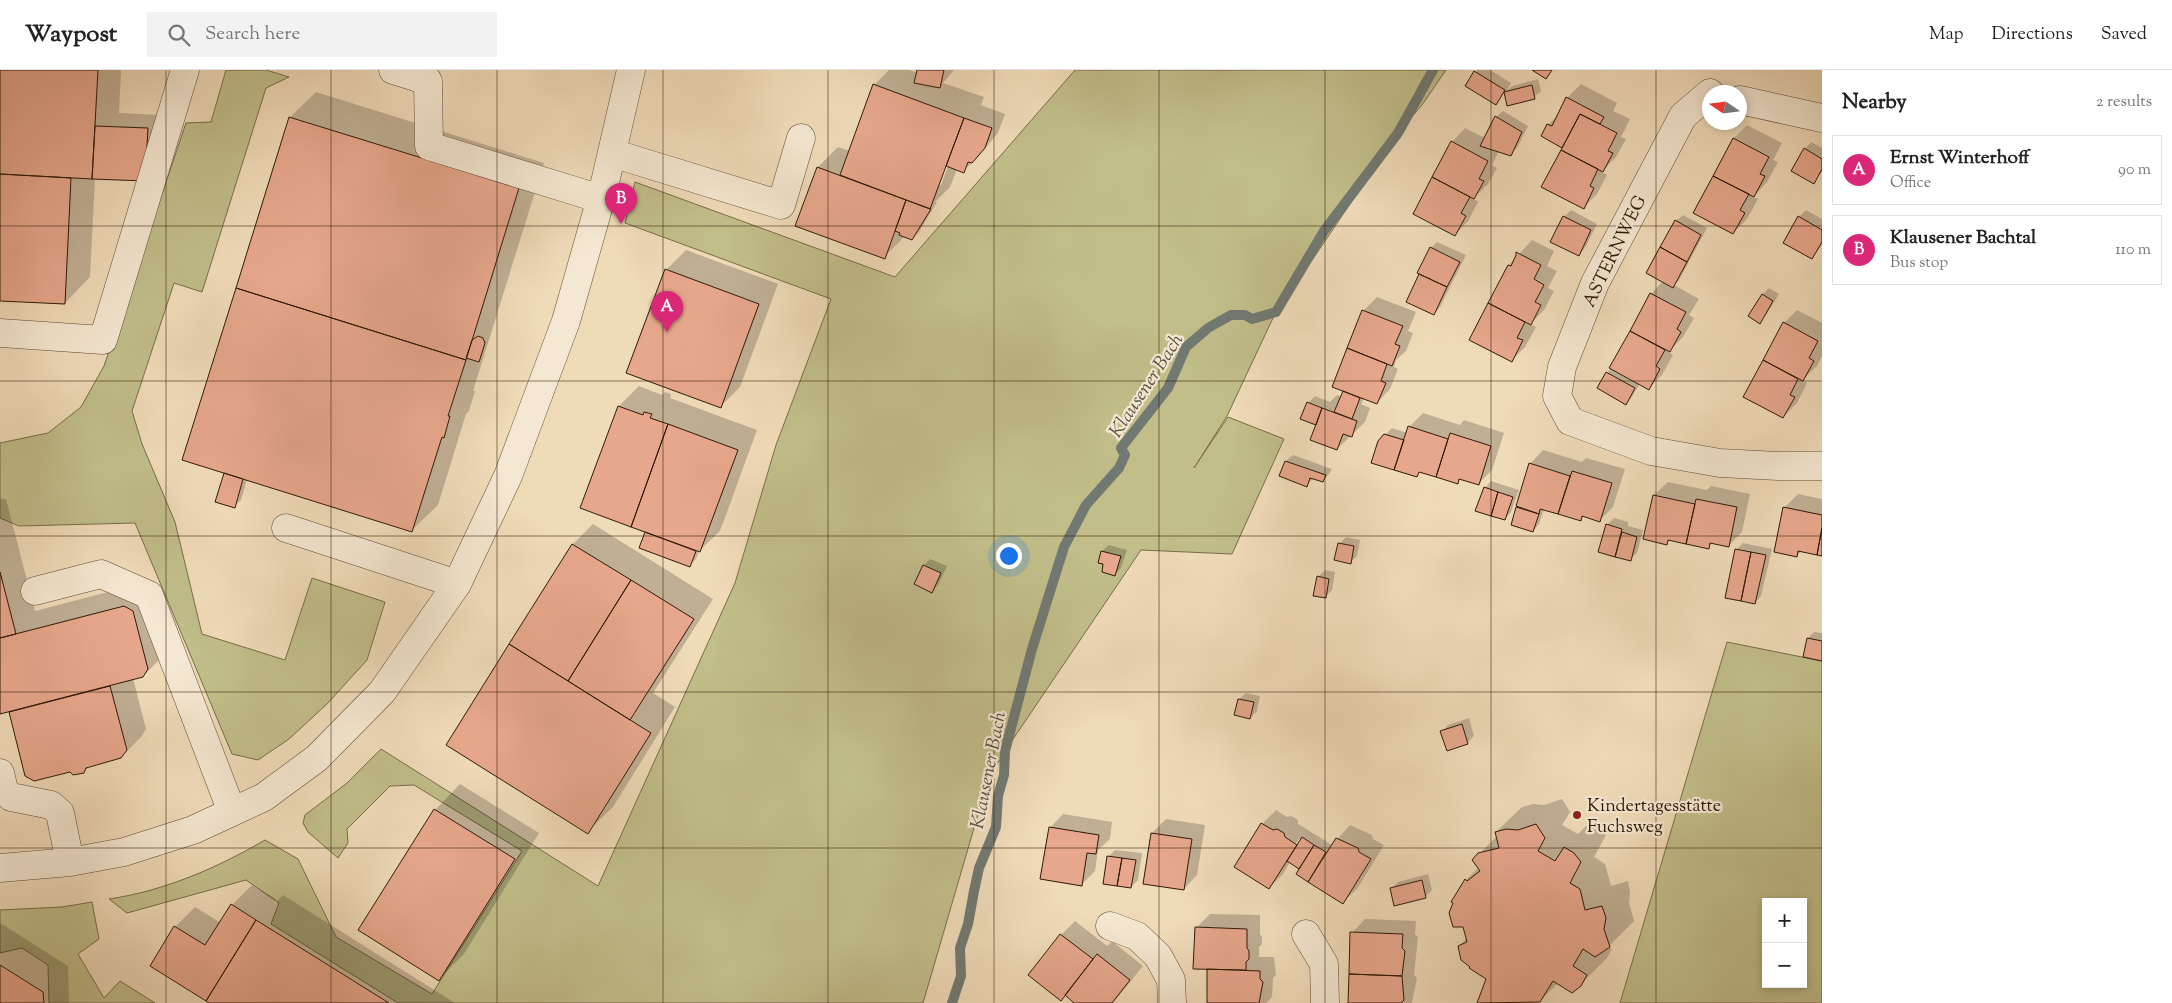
<!DOCTYPE html>
<html lang="en">
<head>
<meta charset="utf-8">
<style>
  :root { --surface:#fff; --page:#f2f2f2; --text:#222; --muted:#767676; --line:#e0e0e0; --accent:#db2777 }
  body { margin:0; font-family:"Sorts Mill Goudy",serif; background:var(--page); color:var(--text) }
  .controls { position:absolute; right:15px; bottom:15px; display:grid; overflow:hidden; border-radius:0px; box-shadow:0 2px 8px #0003 }
  .controls button { width:45px; height:45px; display:grid; place-items:center; padding:0; border:0; border-bottom:1px solid var(--line); background:var(--surface); color:var(--text); font:25px sans-serif }
  .compass { position:absolute; left:1702px; top:15px; width:45px; height:45px; border-radius:50%; background:var(--surface); box-shadow:0 2px 8px #0003; rotate:283deg }
  .you { position:absolute; left:1008px; top:485px; width:18px; height:18px; margin:-12px; border:4px solid #fff; border-radius:50%; background:#1a73e8; box-shadow:0 0 0 8px #1a73e833 }
  .badge { display:grid; place-items:center; width:32px; height:32px; border-radius:50%; background:var(--accent); color:#fff; font-size:16px; font-weight:700 }
  .pin { position:absolute; translate:-50% -41px; filter:drop-shadow(0 1px 2px #0008) }
  .pin::after { content:''; position:absolute; top:26px; width:18px; height:15px; background:inherit; clip-path:polygon(0 0,100% 0,50% 100%) }
  .list { margin:0; padding:0; list-style:none }
  h2 { display:flex; justify-content:space-between; align-items:center; height:65px; margin:0; padding:0 20px; font-size:21px }
  h2 small { font-size:16px; font-weight:400; color:var(--muted) }
  .list li { display:grid; grid-template-columns:32px 1fr auto; gap:15px; align-items:center; box-sizing:border-box; height:70px; margin:0 10px 10px; padding:0 10px; border:1px solid var(--line); border-radius:0px }
  .list b { display:block; font-size:19px; white-space:nowrap }
  .list p { margin:0; font-size:16px; white-space:nowrap; color:var(--muted) }
  .list em { font-size:16px; font-style:normal; color:var(--muted) }
  .icon { flex:none; width:28px; height:28px; fill:none; stroke:currentColor; stroke-width:2; stroke-linecap:round; stroke-linejoin:round }
  .map { position:relative; flex:none; width:1822px; height:933px; overflow:hidden }
  header { display:flex; align-items:center; gap:30px; box-sizing:border-box; height:70px; padding:0 25px; background:var(--surface); border-bottom:1px solid var(--line) }
  header strong { font-size:24px }
  nav { display:flex; gap:28px; margin-inline-start:auto; font-size:18px }
  .search { width:350px; height:45px; background:var(--page); display:flex; align-items:center; gap:12px; box-sizing:border-box; padding:0 18px; border-radius:0px; color:var(--muted); font-size:19px }
  main { display:flex }
  aside { flex:1; background:var(--surface) }
  .map>svg:first-child { display:block }
  .green { fill:#c1be8a; stroke:#786c49; fill-rule:evenodd }
  .shadow { fill:#0003; fill-rule:evenodd }
  .lines { fill:none; stroke-linecap:round; stroke-linejoin:round }
  .stream { stroke:#717972; stroke-width:10 }
  .building { fill:#e7a78c; stroke:#2f1908 }
  .minor-casing { stroke:#5f4a34; stroke-width:29 }
  .minor { stroke:#f5e8d2; stroke-width:28 }
  .grid { fill:none; stroke:#2f1908; stroke-width:1; stroke-opacity:0.55 }
  .poi-dot { fill:#8f2418; stroke:#f5e8d2; stroke-width:2 }
  .labels { text-anchor:middle; stroke-width:4.5; stroke-linejoin:round; paint-order:stroke }
  .street-label { font-size:18px; fill:#2f1908; stroke:#f5e8d2 }
  .poi-label { font-size:18px; fill:#2f1908; stroke:#f5e8d2; text-anchor:start }
  .water-label { font-size:19px; font-style:italic; fill:#565146; stroke:#f5e8d2 }
</style>
</head>
<body>
<header>
<strong>Waypost</strong>
<div class="search"><svg class="icon" aria-label="search" viewBox="0 0 24 24"><circle cx="10" cy="10" r="6"/><path d="M15 15l6 6"/></svg>Search here</div>
<nav><a>Map</a><a>Directions</a><a>Saved</a></nav>
</header>
<main>
<div class="map">
<svg width="1822" height="933" viewBox="0 0 1822 933">
  <rect width="100%" height="100%" fill="#f0dbb9"/>
  <filter id="stains"><feTurbulence type="fractalNoise" baseFrequency=".004" numOctaves="4"/><feColorMatrix values="0 0 0 0 .2 0 0 0 0 .09 0 0 0 0 .02 0 0 0 .5 -.17"/></filter>
  <radialGradient id="worn" r=".72"><stop offset=".6" stop-color="#630" stop-opacity="0"/><stop offset="1" stop-color="#630" stop-opacity=".3"/></radialGradient>
  <path class="green" d="M226,0H266L289,7L266,18L202,222L174,213L132,341L142,374L175,452L202,564L285,590L312,508L385,532L367,590L327,634L289,669L258,690L232,684L135,453L19,456L0,448V373L48,363L81,337L104,296L186,53L211,52Z
    M1075,0H1446L1422,35L1398,63L1273,248L1227,346L1194,398L1228,347L1284,369L1232,484L1141,480L1005,681L988,710L923,933H398L271,854L279,833L246,810L127,843L109,829C164,821 217,798 265,770L298,789L336,867L432,924L522,781L414,715L390,716L347,759L348,773L338,788L308,762L303,753L305,745L347,713L381,679L598,816L735,513L776,375L831,229L625,153L635,112L895,207Z
    M1727,572L1822,591V933H1620ZM1766,832H1803V914H1766Z
    M92,832L99,869L78,884L104,928L120,911L155,933H49L48,895L22,878L0,883V840L62,837Z"/>
  <path class="shadow" d="M0,0H121L119,43L161,45L158,96L95,108L90,207L65,233L0,230Z
    M889,0H909L918,3V0H954L943,13L984,27L981,35L1005,44L998,63L977,88L963,101L957,99L950,117L935,132H937L919,162L912,169L905,166L884,187L797,155L818,97L838,77L850,81L874,15ZM947,90L950,91L941,115H938Z
    M1477,0H1490L1511,13L1507,21L1512,16L1538,9L1541,21L1534,27L1505,22L1495,34L1466,15Z
    M1581,14L1617,33L1613,41L1630,49L1621,67L1626,69L1616,87L1603,100L1602,102L1607,105L1597,124L1583,138L1564,77L1543,66L1548,55L1559,44L1567,28Z
    M316,22L544,93L473,321H475L469,341L466,344L438,435L412,460L247,409L241,430L234,436L226,403L184,389L290,47Z
    M1503,41L1528,56L1517,78L1510,84L1499,81L1492,95L1497,98L1488,114L1475,127L1474,129L1478,132L1468,151L1455,165L1414,144L1452,72L1465,58L1485,68L1496,47Z
    M1747,55L1782,73L1773,90L1778,92L1767,112L1753,127L1758,129L1747,149L1733,163L1734,68Z
    M1811,72L1822,78V102L1813,112L1805,79Z
    M1571,140L1597,154L1585,178L1578,185L1564,147Z
    M1806,140L1822,149V175L1812,188L1799,147Z
    M1683,145L1707,158L1679,210L1674,215L1699,229L1689,245L1694,248L1683,267L1670,280L1669,282L1673,285L1662,305L1649,318L1640,313L1632,327L1626,333L1607,303L1612,298L1651,224L1663,211L1676,151Z
    M1532,170L1554,181L1547,196L1557,201L1548,218L1554,221L1544,240L1530,254L1536,257L1525,277L1512,290L1471,269L1509,195Z
    M1437,172L1466,185L1440,237L1434,244L1407,231L1431,178Z
    M686,180L778,214L740,317L720,337L666,200Z
    M1769,218L1779,224L1766,245L1759,252L1763,224Z
    M1377,227L1416,242L1408,261L1413,263L1406,281L1396,290L1394,297L1398,299L1390,319L1377,333L1364,328L1361,334L1370,338L1365,352L1337,379L1308,333L1315,326L1330,332L1337,325L1342,327L1345,320L1334,316L1363,241Z
    M1797,240L1822,253V286L1817,296L1803,309V311L1807,313L1797,333L1783,347L1745,327L1784,253Z
    M639,316L662,325L665,322L671,324L670,328L757,360L720,461L699,481L696,489L690,495L646,463L619,336Z
    M1423,343L1460,355L1464,350L1504,363L1492,400L1478,414L1462,408L1457,412L1421,401L1416,406L1379,371L1392,358L1407,363L1409,357Z
    M1543,380L1582,392L1586,388L1625,399L1613,437L1600,450L1584,446L1580,450L1544,439L1539,454L1533,461L1517,438L1530,394Z
    M1293,385L1332,399L1329,404L1323,411L1313,409L1306,415L1286,391Z
    M1491,411L1519,420L1511,442L1505,449L1485,418Z
    M1668,412L1707,420L1711,416L1750,424L1742,462L1728,476L1713,473L1708,477L1671,469L1666,473L1654,425Z
    M1798,424L1822,429V485L1802,481L1797,485L1784,438Z
    M0,429H6L35,541L150,511L169,580L143,606L133,608L146,659L141,667L121,687L90,696L84,701L10,642L13,640L0,643Z
    M1614,448L1628,452V456L1643,460L1637,483L1630,489L1600,481L1607,455Z
    M593,454L713,529L653,623L675,637L613,737L587,762L448,675L573,474Z
    M1346,467L1360,470L1357,486L1350,492L1340,473Z
    M1743,473L1772,479L1761,526L1755,533L1736,480Z
    M1109,475L1127,480L1121,498L1114,505L1102,481Z
    M930,489L947,496L938,515L932,521L924,495Z
    M1325,500L1335,502L1332,520L1325,527L1318,507Z
    M1814,562L1822,563V589L1808,568Z
    M1246,623L1260,626L1257,641L1250,648L1239,629Z
    M1469,648L1474,666L1468,672L1448,679L1442,662L1448,655Z
    M460,714L539,763L464,884L439,909L435,740Z
    M1562,729L1570,742L1562,755L1578,764L1590,752L1600,757L1606,765L1594,787L1605,794L1611,816L1628,811L1630,822L1629,833L1634,851L1608,877L1612,879L1606,889L1580,915L1558,913L1540,931L1531,933H1479L1488,908L1471,897L1459,876L1467,868L1466,810L1479,797V784L1497,766L1496,762L1522,737L1533,734L1544,735Z
    M1276,740L1287,747L1291,746L1298,750V754L1332,775L1350,755L1372,765L1373,769L1384,775L1357,819L1343,832L1297,804L1301,798L1290,792L1283,804L1269,818L1236,797L1262,754ZM1299,769L1301,770L1289,789L1287,788Z
    M1063,744L1112,752L1110,769L1098,780L1095,801L1082,814L1050,758Z
    M1166,749L1205,755L1197,805L1184,819L1145,813L1152,763Z
    M1115,780L1142,783L1138,810L1131,817L1109,786Z
    M1428,804L1432,820L1426,826L1395,834L1391,819L1398,812Z
    M252,815L276,829L274,834L283,825L455,933H212L175,857L195,837L221,853L232,835Z
    M1210,844L1260,845V864L1262,867V874L1259,877V887H1274L1276,905L1273,908L1272,927L1266,933H1208L1209,898L1196,858Z
    M1365,849L1416,851L1415,864L1418,867L1414,905L1417,908L1412,933H1350L1352,863Z
    M1075,851L1107,876L1112,871L1143,896L1113,933H1076L1065,925L1030,905L1061,865Z
    M0,853L68,896L69,933H0Z"/>
  <g class="lines">
    <path class="stream" d="M952,933L961,906L960,878L968,854L974,821L979,798L996,757L998,726L1004,705L1005,681L1032,579L1064,477L1086,435L1119,398L1125,385L1121,378L1168,318L1186,277L1208,258L1231,245H1245L1252,249L1276,242L1324,161L1398,63L1433,0"/>
  </g>
  <path class="building" d="M0,0H98L92,109L0,104Z
    M917,0H944L940,18L914,13Z
    M1532,0H1552L1546,9Z
    M1474,1L1505,20L1496,35L1465,16Z
    M873,14L964,48L930,139L840,105Z
    M1532,15L1535,29L1507,36L1504,22Z
    M1566,27L1604,47L1600,54L1580,44L1562,78L1541,66L1547,54L1552,56Z
    M1580,44L1617,63L1608,81L1613,83L1603,102L1561,80Z
    M1495,46L1522,62L1511,86L1480,76Z
    M289,47L519,118L466,290L236,218Z
    M964,48L992,58L985,78L972,93L968,92L964,103L946,96Z
    M95,56L148,58L145,111L92,109Z
    M1733,68L1769,87L1760,104L1765,106L1754,127L1713,106Z
    M1451,71L1488,91L1479,109L1484,111L1474,129L1432,107Z
    M1804,78L1822,89V99L1814,114L1791,101Z
    M1561,80L1598,99L1590,116L1594,118L1584,139L1541,117Z
    M817,97L906,130L885,189L795,156Z
    M0,104L71,108L65,234L0,231Z
    M1713,106L1749,124L1740,140L1745,143L1733,164L1693,143Z
    M1432,107L1470,127L1461,143L1466,146L1455,166L1413,144Z
    M906,130L931,139L912,170L899,165L900,163L895,161Z
    M1563,146L1591,160L1579,186L1550,172Z
    M1798,146L1822,160V172L1812,189L1783,173Z
    M1675,150L1701,165L1687,192L1660,177Z
    M1430,177L1460,192L1447,217L1417,203Z
    M1660,177L1687,192L1673,218L1646,203Z
    M1516,182L1541,195L1534,209L1544,215L1535,232L1541,235L1531,255L1488,233L1508,195L1511,196L1516,185Z
    M665,199L759,234L721,338L626,303Z
    M1419,204L1447,217L1434,245L1406,232Z
    M236,218L466,290L448,346H450L444,368L442,367L412,462L182,390Z
    M1650,223L1686,242L1677,259L1681,262L1670,282L1630,261Z
    M1762,224L1773,231L1760,254L1748,246Z
    M1488,233L1525,252L1517,268L1523,270L1512,292L1469,270Z
    M1362,240L1403,256L1395,274L1400,276L1392,296L1347,278Z
    M1783,252L1818,271L1809,288L1814,291L1803,311L1763,290Z
    M1630,261L1665,280L1656,296L1660,299L1649,320L1609,298Z
    M478,266L483,268L485,273L479,292L466,288L472,270Z
    M1347,278L1387,294L1381,311L1386,313L1377,334L1332,317Z
    M1763,290L1798,309L1790,325L1795,327L1783,348L1743,327Z
    M1606,302L1635,318L1626,335L1597,318Z
    M1343,321L1360,328L1352,349L1334,342Z
    M1307,332L1322,338L1316,355L1300,349Z
    M618,336L643,345L644,342L652,344L650,348L668,354L631,457L580,438Z
    M1322,338L1357,351L1352,367L1343,364L1337,380L1310,370Z
    M668,354L738,380L700,482L631,457Z
    M1408,356L1448,369L1436,407L1419,402L1417,407L1394,400Z
    M1450,363L1491,376L1479,415L1459,409L1458,414L1436,407Z
    M1384,364L1404,370L1394,400L1371,393L1378,371Z
    M1285,391L1326,405L1323,412L1310,408L1307,417L1279,406Z
    M1529,393L1570,406L1558,444L1540,439L1539,444L1516,436Z
    M1572,401L1612,413L1600,452L1582,446L1581,451L1558,444Z
    M224,403L243,409L235,438L215,432Z
    M1484,417L1498,422L1491,446L1475,441Z
    M1498,422L1513,427L1505,450L1491,446Z
    M1653,425L1695,434L1686,474L1668,470L1667,475L1643,469Z
    M1696,429L1737,437L1729,477L1710,473L1709,479L1686,474Z
    M1516,437L1539,444L1533,462L1511,455Z
    M1783,437L1822,445V458L1817,485L1798,481L1797,487L1774,482Z
    M1606,454L1622,459L1615,487L1598,482Z
    M1822,458V486L1817,485Z
    M645,462L696,481L690,497L639,478Z
    M1622,462L1637,467L1631,491L1615,487Z
    M1338,473L1354,476L1351,494L1334,490Z
    M572,474L631,510L568,611L509,574Z
    M1735,479L1751,482L1741,531L1725,528Z
    M1101,481L1121,486L1115,506L1102,502L1103,494L1098,493Z
    M1751,482L1766,485L1755,534L1741,531Z
    M923,495L941,503L932,523L914,514Z
    M0,502L16,564L0,568Z
    M1317,506L1329,509L1326,528L1313,526Z
    M631,510L694,549L630,650L568,611Z
    M124,536L133,541L148,599L143,607L0,644V568Z
    M1807,568L1822,571V591L1803,587Z
    M509,574L651,663L588,764L446,675Z
    M110,616L127,680L121,688L86,698L84,703L73,705L70,702L34,711L25,706L9,642Z
    M1238,629L1254,632L1250,649L1234,645Z
    M1462,654L1468,674L1447,681L1440,661Z
    M434,739L515,789L439,911L358,860Z
    M1261,753L1273,760L1277,759L1284,763L1285,767L1297,775L1269,819L1234,797Z
    M1536,754L1545,768L1538,781L1555,791L1564,777L1574,783L1581,792L1570,813L1580,819L1585,840L1602,836L1606,848L1604,859L1610,877L1595,887L1583,879L1573,896L1587,905L1581,916L1572,923L1553,911L1540,932L1477,933L1486,909L1469,898L1470,897L1461,890L1458,876L1467,872L1463,857H1453L1449,843L1453,833L1451,832L1465,809L1467,811L1480,801L1472,790L1478,783L1499,778L1495,762L1506,759L1518,760Z
    M1049,757L1099,765L1096,784L1087,783L1082,816L1040,809Z
    M1151,763L1192,769L1184,820L1143,814Z
    M1302,767L1314,775L1299,799L1287,791Z
    M1336,768L1358,778L1359,782L1371,789L1343,834L1308,812Z
    M1314,775L1326,782L1308,812L1296,804Z
    M1107,786L1122,788L1117,816L1103,814Z
    M1122,788L1136,790L1131,818L1117,816Z
    M1422,810L1426,828L1394,836L1390,818Z
    M231,834L256,850L206,931L150,896L174,856L205,875Z
    M256,850L389,933H209L206,931Z
    M1195,857L1247,859V878L1249,881V889L1246,892V900L1193,899Z
    M1350,862L1403,864L1402,878L1405,881L1402,906L1349,904Z
    M1060,864L1093,889L1061,931L1028,905Z
    M1097,884L1130,910L1112,933H1074L1065,925Z
    M0,895L43,922L44,933H0Z
    M1207,899L1260,901V909L1263,912L1259,933H1207Z
    M1349,904L1402,906L1404,930L1401,933H1348Z"/>
  <g class="lines">
    <g class="minor-casing">
      <path id="minor" d="M393,0L428,11L429,76L601,129
        M1710,23L1683,46L1595,213L1562,297L1557,326L1570,351L1651,381L1720,393L1778,396H1822
        M1740,30L1822,48
        M612,83L781,135L801,68
        M0,263L103,270L185,0
        M286,458L457,514
        M35,521L101,504L149,525L232,742
        M0,703L4,720L11,727L51,735L60,743L70,792
        M0,798L70,792L124,782L193,760L232,742L264,727L317,688L382,622L457,514L508,406L566,251L603,121L631,0
        M1110,856L1137,866L1158,886L1171,910L1172,933
        M1306,864L1324,894L1325,933"/>
    </g>
    <use href="#minor" class="minor"/>
  </g>
  <path class="grid" d="M166,0V933M331,0V933M497,0V933M663,0V933M828,0V933M994,0V933M1159,0V933M1325,0V933M1491,0V933M1656,0V933M0,156H1822M0,311H1822M0,466H1822M0,622H1822M0,778H1822"/>
  <circle class="poi-dot" cx="1577" cy="745" r="5"/>
  <g class="labels">
    <g class="street-label">
      <text transform="translate(1614 181) rotate(-64)" y="6">ASTERNWEG</text>
    </g>
    <g class="poi-label">
      <text x="1587" y="741">Kindertagesstätte<tspan x="1587" dy="21">Fuchsweg</tspan></text>
    </g>
    <g class="water-label">
      <text transform="translate(1145 315) rotate(-57)" y="7">Klausener Bach</text>
      <text transform="translate(987 700) rotate(-79)" y="7">Klausener Bach</text>
    </g>
  </g>
  <rect width="100%" height="100%" filter="url(#stains)"/>
  <rect width="100%" height="100%" fill="url(#worn)"/>
</svg>
<div class="controls">
<button>+</button>
<button>−</button>
</div>
<svg class="compass" viewBox="-18 -18 36 36"><path d="M0-13l5 13h-10z" fill="#e53935"/><path d="M0 13l5-13h-10z" fill="#767676"/></svg>
<div class="you"></div>
<div class="pin badge" style="left:667px;top:262px">A</div>
<div class="pin badge" style="left:621px;top:154px">B</div>
</div>
<aside>
<h2>Nearby<small>2 results</small></h2>
<ul class="list">
<li><span class="badge">A</span><div><b>Ernst Winterhoff</b><p>Office</p></div><em>90 m</em></li>
<li><span class="badge">B</span><div><b>Klausener Bachtal</b><p>Bus stop</p></div><em>110 m</em></li>
</ul>
</aside>
</main>
</body>
</html>
